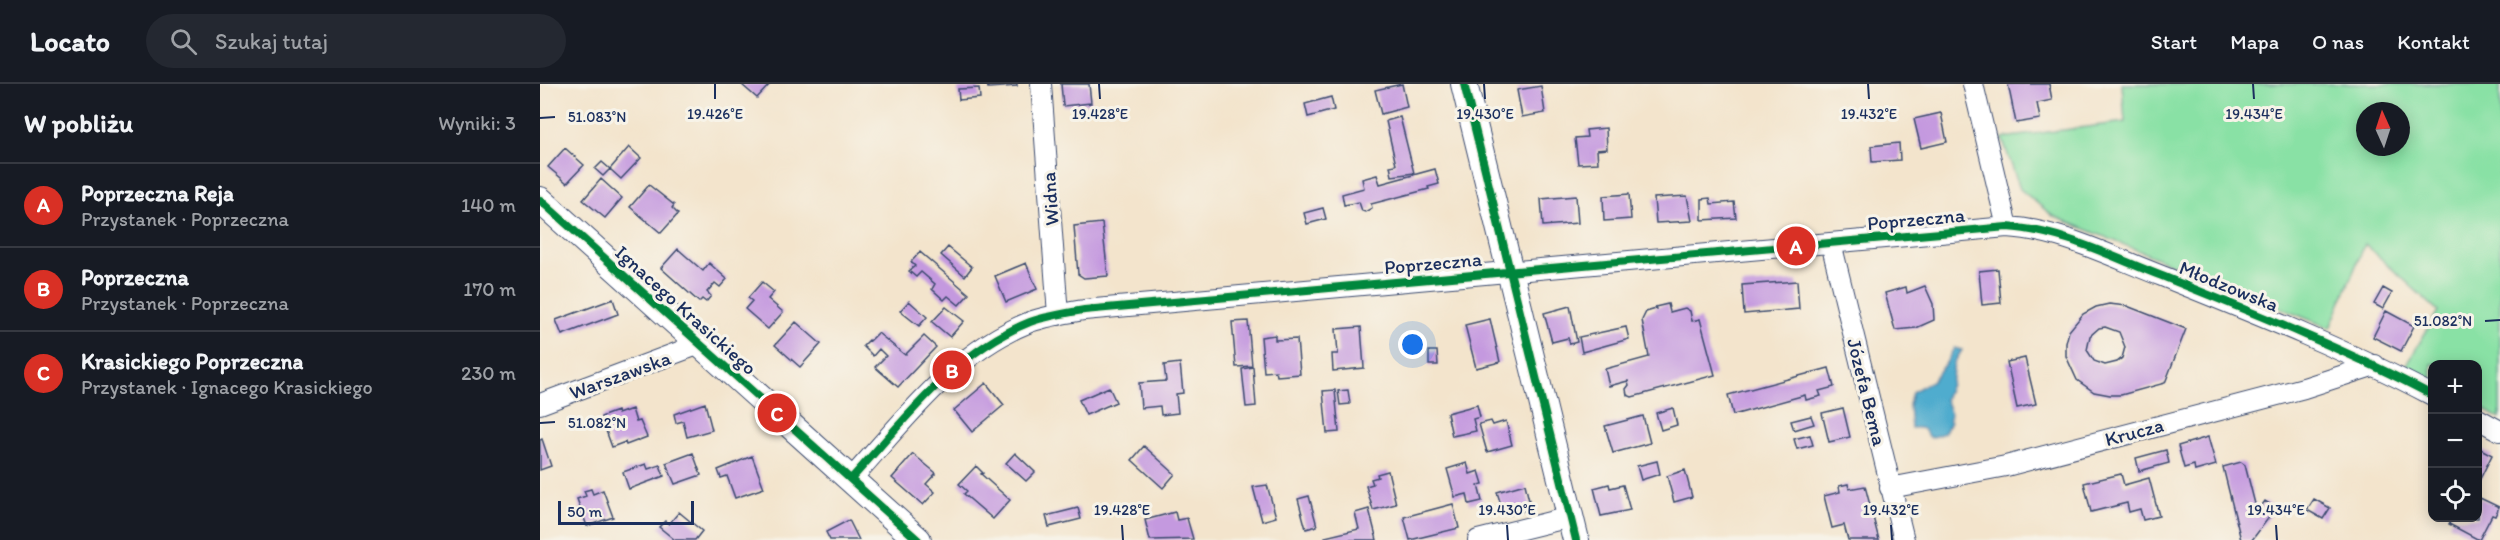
<!DOCTYPE html>
<html lang="pl">
<head>
<meta charset="utf-8">
<style>
  :root { --surface:#171b24; --page:#242831; --text:#f1f3f6; --muted:#9ea1a6; --line:#363941; --accent:#d93025 }
  body { margin:0; font-family:Itim,sans-serif; background:var(--page); color:var(--text) }
  .controls { position:absolute; right:18px; bottom:18px; display:grid; overflow:hidden; border-radius:12px; box-shadow:0 3px 15px #0003 }
  .controls button { width:54px; height:54px; display:grid; place-items:center; padding:0; border:0; border-bottom:2px solid var(--line); background:var(--surface); color:var(--text); font:30px sans-serif }
  .compass { position:absolute; left:1816px; top:18px; width:54px; height:54px; border-radius:50%; background:var(--surface); box-shadow:0 3px 15px #0003; rotate:357deg }
  .scale { position:absolute; left:18px; bottom:15px; width:136px; box-sizing:border-box; padding-left:6px; border:3px solid #1b2f5e; border-top:0; font-size:16px; line-height:21px; white-space:nowrap; color:#1b2f5e; -webkit-text-stroke:4px #f7f3e8; paint-order:stroke }
  .you { position:absolute; left:873px; top:261px; width:21px; height:21px; margin:-15px; border:4px solid #fff; border-radius:50%; background:#1a73e8; box-shadow:0 0 0 9px #1a73e833 }
  .badge { display:grid; place-items:center; width:39px; height:39px; border-radius:50%; background:var(--accent); color:#fff; font-size:20px; font-weight:700 }
  .pin { position:absolute; translate:-50% -50%; border:3px solid #fff; box-shadow:0 2px 6px #0006 }
  .list { margin:0; padding:0; list-style:none }
  h2 { display:flex; justify-content:space-between; align-items:center; height:78px; margin:0; padding:0 24px; font-size:26px }
  h2 small { font-size:20px; font-weight:400; color:var(--muted) }
  .list li { display:grid; grid-template-columns:39px 1fr auto; gap:18px; align-items:center; box-sizing:border-box; height:84px; padding:0 24px; border-top:2px solid var(--line) }
  .list b { display:block; font-size:22px; white-space:nowrap }
  .list p { margin:0; font-size:20px; white-space:nowrap; color:var(--muted) }
  .list em { font-size:20px; font-style:normal; color:var(--muted) }
  .icon { flex:none; width:33px; height:33px; fill:none; stroke:currentColor; stroke-width:2; stroke-linecap:round; stroke-linejoin:round }
  .map { position:relative; flex:none; width:1960px; height:456px; overflow:hidden }
  header { display:flex; align-items:center; gap:36px; box-sizing:border-box; height:84px; padding:0 30px; background:var(--surface); border-bottom:2px solid var(--line) }
  header strong { font-size:28px }
  nav { display:flex; gap:33px; margin-inline-start:auto; font-size:21px }
  .search { width:420px; height:54px; background:var(--page); display:flex; align-items:center; gap:15px; box-sizing:border-box; padding:0 21px; border-radius:33px; color:var(--muted); font-size:22px }
  main { display:flex }
  aside { flex:1; background:var(--surface) }
  .map>svg:first-child { display:block }
  .green { fill:#89e1a5; stroke:#528882; stroke-width:1.5; fill-rule:evenodd }
  .water { fill:#4facce; stroke:#356e96; stroke-width:1.5 }
  .building { fill:#c499df; fill-rule:evenodd }
  .lines { fill:none; stroke-linecap:round; stroke-linejoin:round }
  .minor-casing { stroke:#3b4a6e; stroke-width:22 }
  .tertiary-casing { stroke:#3b4a6e; stroke-width:28 }
  .minor { stroke:#fff; stroke-width:20 }
  .tertiary { stroke:#fff; stroke-width:26 }
  .cycleway-casing { stroke:#f7f3e8; stroke-width:11 }
  .cycleway { stroke:#00873e; stroke-width:8 }
  .ticks { fill:none; stroke:#1b2f5e; stroke-width:2 }
  .labels { text-anchor:middle; stroke-width:6; stroke-linejoin:round; paint-order:stroke }
  .street-label { font-size:20px; fill:#1b2f5e; stroke:#f7f3e8 }
  .ticks-label { font-size:15px; text-anchor:middle; fill:#1b2f5e; stroke:#f7f3e8; stroke-width:6; stroke-linejoin:round; paint-order:stroke }
</style>
</head>
<body>
<header>
<strong>Locato</strong>
<div class="search"><svg class="icon" aria-label="search" viewBox="0 0 24 24"><circle cx="10" cy="10" r="6"/><path d="M15 15l6 6"/></svg>Szukaj tutaj</div>
<nav><a>Start</a><a>Mapa</a><a>O nas</a><a>Kontakt</a></nav>
</header>
<main>
<aside>
<h2>W pobliżu<small>Wyniki: 3</small></h2>
<ul class="list">
<li><span class="badge">A</span><div><b>Poprzeczna Reja</b><p>Przystanek · Poprzeczna</p></div><em>140 m</em></li>
<li><span class="badge">B</span><div><b>Poprzeczna</b><p>Przystanek · Poprzeczna</p></div><em>170 m</em></li>
<li><span class="badge">C</span><div><b>Krasickiego Poprzeczna</b><p>Przystanek · Ignacego Krasickiego</p></div><em>230 m</em></li>
</ul>
</aside>
<div class="map">
<svg width="1960" height="456" viewBox="0 0 1960 456">
  <rect width="100%" height="100%" fill="#f7f3e8"/>
  <filter id="ink" filterUnits="userSpaceOnUse"><feTurbulence type="fractalNoise" baseFrequency=".0167" numOctaves="2"/><feDisplacementMap in="SourceGraphic" scale="12" xChannelSelector="R" yChannelSelector="G"/><feConvolveMatrix kernelMatrix="1 2 1 2 8 2 1 2 1" color-interpolation-filters="sRGB"/></filter>
  <filter id="wash" filterUnits="userSpaceOnUse"><feTurbulence type="fractalNoise" baseFrequency=".008" numOctaves="4" result="noise"/><feDisplacementMap in="SourceGraphic" scale="24" xChannelSelector="R" yChannelSelector="G"/><feGaussianBlur stdDeviation="1.35" result="paint"/><feColorMatrix in="noise" values="0 0 0 0 0 0 0 0 0 0 0 0 0 0 0 0 0 1.4 0 .05"/><feComposite in="paint" operator="in"/></filter>
  <g filter="url(#wash)">
    <rect width="100%" height="100%" fill="#f3e4cc"/>
    <path class="green" d="M1582,0H1960V335L1938,322V280H1892V297L1866,282L1898,227L1825,160L1790,244L1513,132L1480,105L1462,54L1585,38ZM1825,27H1861V63H1825Z"/>
    <path class="water" d="M1414,264L1422,266L1414,279L1411,300L1405,315L1411,330L1409,336L1411,338L1404,349L1391,354C1382,347 1388,343 1371,344L1369,321L1372,308L1392,297L1406,279Z"/>
    <g id="blocks">
      <path class="building" d="M201,0H230L217,14Z
        M447,0H477V2L448,4Z
        M521,0H549L551,19L523,22Z
        M862,0L867,23L841,30L835,6Z
        M1468,0H1509L1512,16L1497,19L1500,35L1476,39Z
        M1001,2L1005,29L982,33L977,6Z
        M439,4L440,14L419,16L418,5Z
        M791,13L794,26L768,33L765,20Z
        M1401,29L1407,58L1381,64L1374,35Z
        M860,33L874,89L852,92L850,82L856,81L846,37Z
        M1066,44L1067,65L1057,66L1058,79L1038,80L1035,54L1047,53L1046,46Z
        M1359,59L1360,76L1332,78L1331,62Z
        M89,63L101,74L81,95L70,85Z
        M25,64L44,81L27,99L8,83Z
        M62,78L70,85L63,92L55,85Z
        M895,85L899,100L888,103L889,105L831,120L832,124L825,128L822,127L819,118L804,121L802,110L824,104L822,95L837,91L840,100Z
        M61,95L82,114L65,134L43,116Z
        M109,101L134,121L132,124L138,130L121,149L90,123Z
        M1089,110L1091,135L1064,137L1063,112Z
        M1036,112L1038,139L1003,142L1001,115Z
        M1147,112L1152,137L1116,139L1114,114Z
        M1170,114L1171,120L1194,118L1196,134L1162,136V115Z
        M783,124L786,135L767,140L764,129Z
        M562,139L568,192L544,194L538,190L534,142Z
        M408,163L432,183L425,192L401,171Z
        M138,165L163,187L169,179L187,195L180,203L175,199L167,208L171,212L166,218L162,215L159,218L121,184Z
        M380,168L429,210L419,221L408,212L404,216L392,205L395,200L381,188L376,193L369,187L375,182L371,178Z
        M486,179L497,205L466,218L455,192Z
        M1458,185L1461,219L1442,221L1439,187Z
        M1257,197L1259,225L1204,230L1202,201Z
        M222,198L234,208L228,215L243,228L228,245L205,225L212,217L208,214Z
        M1385,202L1393,220L1394,236L1376,244L1355,246L1345,209L1366,203L1367,209Z
        M1843,204L1852,209L1843,225L1834,220Z
        M73,215L78,230L22,251L16,236Z
        M369,217L387,233L379,242L360,227Z
        M1128,220L1130,228L1145,224L1150,227L1152,237L1160,235L1175,291L1092,313L1087,311L1086,305L1089,301L1088,297L1069,302L1065,285L1109,273L1102,236L1106,228L1116,225L1115,223Z
        M1569,220L1587,222L1646,245L1625,299L1581,311H1570L1554,308L1537,296L1526,272V259L1529,247L1543,230L1556,223ZM1565,243L1579,248L1585,263L1582,274L1577,278L1565,281L1554,277L1547,266L1550,252L1559,244Z
        M1030,222L1037,258L1030,260L1028,254L1012,258L1004,229Z
        M406,223L424,237L410,253L392,238Z
        M1846,227L1874,242L1861,267L1833,253Z
        M950,235L960,278L936,284L925,241Z
        M708,237L712,282L696,283L692,238Z
        M256,238L281,260L260,283L235,261Z
        M821,243L824,284L793,287L792,270H798L796,245Z
        M1086,243L1089,255L1042,268L1039,253Z
        M338,249L365,271L384,252L396,263L358,303L335,283L346,272L339,265L333,272L323,262L329,256L330,257Z
        M735,251V256L757,255L760,290L737,292L736,287L724,288L721,253Z
        M889,267H897L898,281H889Z
        M1485,274L1496,320L1477,324L1467,278Z
        M640,279L643,309L636,310L638,329L621,331L620,322L601,324L599,299L626,297L624,281Z
        M713,283L716,322L706,323L702,285Z
        M1289,284L1294,303L1279,307L1281,312L1266,316L1265,311L1193,331L1188,311Z
        M446,299L464,321L432,348L414,326Z
        M569,303L576,318L546,331L539,316Z
        M795,306L799,348L787,349L783,307Z
        M808,306L810,320L800,321L798,307Z
        M165,319L172,346L147,353L143,337L136,339L134,330Z
        M937,321L940,333L933,335L936,347L912,352L907,329Z
        M1133,324L1137,341L1121,346L1116,329Z
        M1303,324L1310,353L1289,358L1282,329Z
        M92,325L96,338L100,337L107,353L86,361L85,358L72,363L61,333L77,327L78,330Z
        M1103,332L1110,359L1073,369L1065,342Z
        M1271,332L1274,340L1254,346L1251,337Z
        M951,337L953,341L966,337L972,361L947,368L939,340Z
        M1270,351L1273,361L1257,365L1254,355Z
        M1668,353L1676,381L1655,387L1654,381L1644,384L1638,362Z
        M2,355L11,382L0,386V356Z
        M604,362L635,390L623,404L592,376Z
        M1939,364L1952,371L1938,399V366Z
        M1626,366L1629,379L1599,387L1596,374Z
        M153,369L161,391L135,400L126,379Z
        M475,369L495,388L486,397L466,379Z
        M373,370L396,389L386,400L395,408L383,421L352,394Z
        M212,372L224,404L195,414L187,392L181,394L178,386Z
        M1117,377L1120,390L1101,396L1097,382Z
        M1701,378L1705,381L1717,428L1725,417L1736,424L1712,456H1701L1683,383Z
        M927,379L930,390L939,387L943,400L938,401L942,417L929,420L927,410L915,413L907,385Z
        M106,380L108,385L120,381L124,392L89,405L83,388Z
        M436,382L443,389L441,390L470,416L453,435L424,410L427,407L419,400Z
        M1145,386L1152,413L1134,418L1127,392Z
        M848,387L856,420L833,426L826,402L833,400L831,395L838,393L837,390Z
        M1581,390L1584,401L1609,394L1619,432L1603,436L1600,425L1589,428L1587,419L1551,428L1544,399Z
        M985,400L991,425L969,431L966,420L961,421L957,408Z
        M1069,400L1070,404L1083,401L1090,426L1061,432L1054,404Z
        M1308,400L1309,405L1325,402L1339,456H1308L1304,441L1292,444L1284,412L1300,408L1299,402Z
        M727,401L736,433L722,437L713,403Z
        M51,405L53,410L63,406L73,433L47,442L37,415L46,412L44,407Z
        M769,412L777,442L766,445L758,415Z
        M1940,414L1959,423L1955,432L1952,431L1939,456L1909,440L1912,434H1938Z
        M1774,415L1790,424L1783,435L1767,426Z
        M913,420L919,444L870,456L864,433Z
        M538,424L541,435L509,443L506,432Z
        M829,425L837,456H785V453L819,445L815,429Z
        M139,428L162,447L155,456H135L119,443L125,437L129,440Z
        M635,428L637,436L647,434L653,455L610,456L605,436Z
        M309,436L319,456H290L286,448Z"/>
    </g>
  </g>
  <g filter="url(#ink)">
    <use href="#blocks" fill-opacity="0" stroke="#3b4a6e" stroke-width="1.5"/>
    <g class="lines">
      <g class="minor-casing">
        <path id="minor" d="M501,0L518,231
          M1433,0L1467,143
          M1291,159L1364,456
          M0,320L160,260
          M1938,335L1960,347
          M311,395C364,337 414,268 490,238C507,232 526,229 544,226L1467,143C1521,146 1572,173 1622,192C1714,229 1805,265 1892,311
          M1350,404L1466,382L1764,304L1835,281
          M938,456L1030,433"/>
      </g>
      <g class="tertiary-casing">
        <path id="tertiary" d="M924,0L1036,456
          M0,116L378,456"/>
      </g>
      <use href="#minor" class="minor"/>
      <use href="#tertiary" class="tertiary"/>
      <g class="cycleway-casing">
        <path id="cycleway" d="M924,0L1036,456
          M0,116L378,456
          M311,395C364,337 414,268 490,238C507,232 526,229 544,226L1467,143C1521,146 1572,173 1622,192C1714,229 1805,265 1892,311"/>
      </g>
      <use href="#cycleway" class="cycleway"/>
    </g>
  </g>
  <path class="ticks" d="M175,0V15M559,0L560,15M944,0L945,15M1328,0L1329,15M1713,0L1714,15M0,34L15,33M1945,237L1960,236M0,339L15,338M582,441L583,456M967,441L968,456M1351,441L1352,456M1736,441L1737,456"/>
  <g class="labels">
    <g class="street-label">
      <text transform="translate(510 115) rotate(-94)" y="7">Widna</text>
      <text transform="translate(1376 135) rotate(-5)" y="7">Poprzeczna</text>
      <text transform="translate(893 179) rotate(-5)" y="7">Poprzeczna</text>
      <text transform="translate(1689 202) rotate(22)" y="7">Młodzowska</text>
      <text transform="translate(146 226) rotate(42)" y="7">Ignacego Krasickiego</text>
      <text transform="translate(80 291) rotate(-20)" y="7">Warszawska</text>
      <text transform="translate(1327 308) rotate(76)" y="7">Józefa Bema</text>
      <text transform="translate(1594 348) rotate(-15)" y="7">Krucza</text>
    </g>
  </g>
  <g class="ticks-label">
    <text x="175" y="35">19.426°E</text>
    <text x="560" y="35">19.428°E</text>
    <text x="945" y="35">19.430°E</text>
    <text x="1329" y="35">19.432°E</text>
    <text x="1714" y="35">19.434°E</text>
    <text x="57" y="38">51.083°N</text>
    <text x="1903" y="242">51.082°N</text>
    <text x="57" y="344">51.082°N</text>
    <text x="582" y="431">19.428°E</text>
    <text x="967" y="431">19.430°E</text>
    <text x="1351" y="431">19.432°E</text>
    <text x="1736" y="431">19.434°E</text>
  </g>
</svg>
<div class="controls">
<button>+</button>
<button>−</button>
<button><svg class="icon" aria-label="locate" viewBox="0 0 24 24"><circle cx="12" cy="12" r="6"/><path d="M12 2v4M12 18v4M2 12h4M18 12h4"/></svg></button>
</div>
<svg class="compass" viewBox="-18 -18 36 36"><path d="M0-13l5 13h-10z" fill="#e53935"/><path d="M0 13l5-13h-10z" fill="#9ea1a6"/></svg>
<div class="scale">50 m</div>
<div class="you"></div>
<div class="pin badge" style="left:1256px;top:162px">A</div>
<div class="pin badge" style="left:412px;top:286px">B</div>
<div class="pin badge" style="left:237px;top:329px">C</div>
</div>
</main>
</body>
</html>
